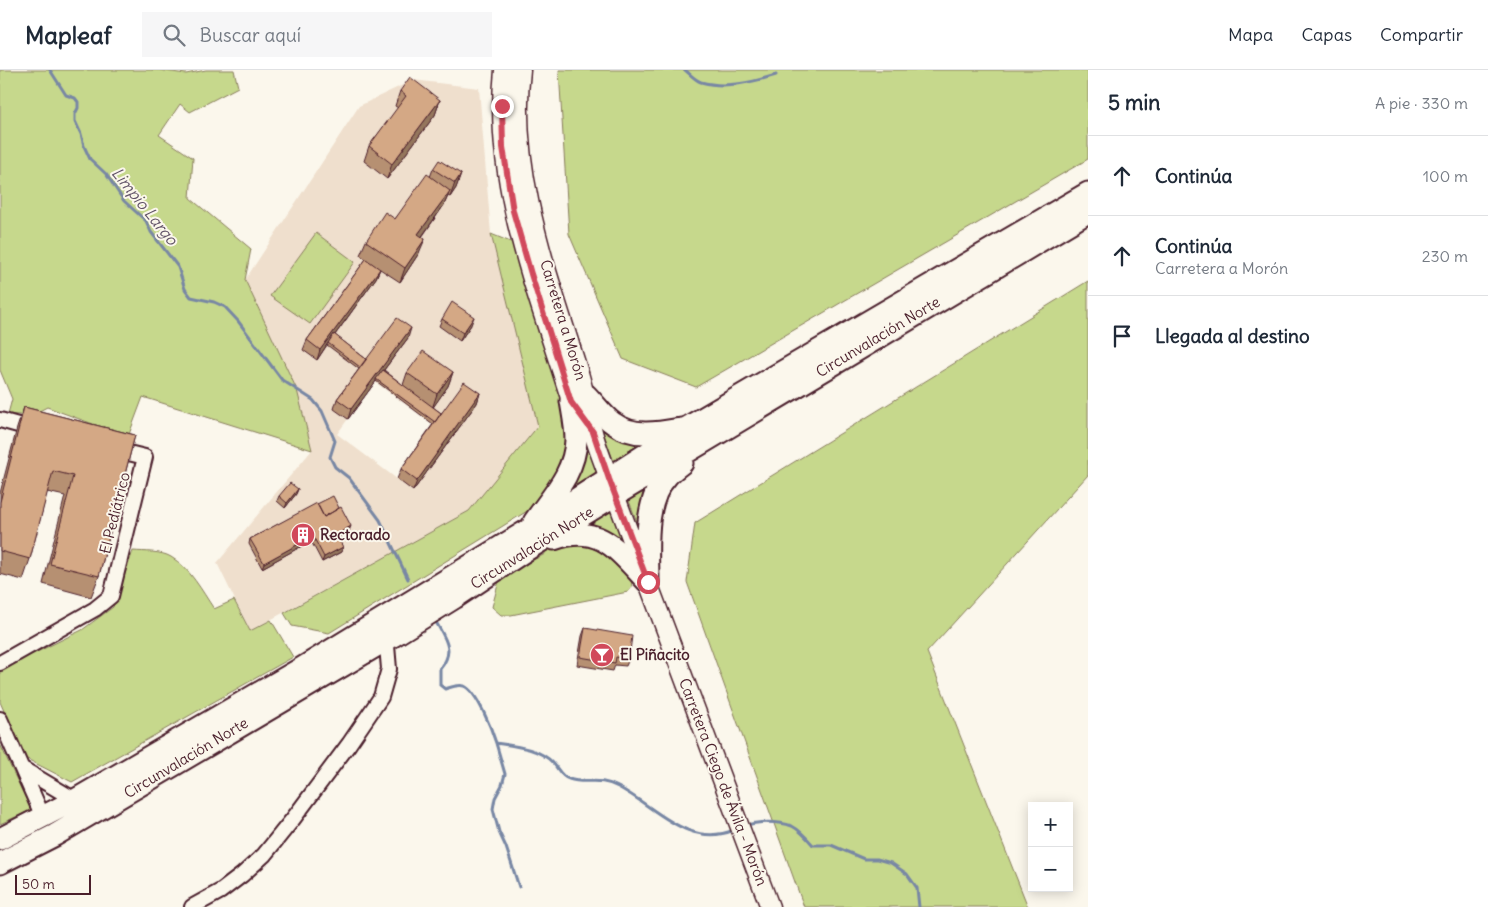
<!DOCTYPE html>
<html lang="es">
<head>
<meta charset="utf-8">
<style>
  :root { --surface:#fff; --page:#f6f6f7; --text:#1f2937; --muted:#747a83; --line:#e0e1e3 }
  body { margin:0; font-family:Delius,sans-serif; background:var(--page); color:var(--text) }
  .controls { position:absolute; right:15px; bottom:15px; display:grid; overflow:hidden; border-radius:0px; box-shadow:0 2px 12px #0003 }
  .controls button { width:45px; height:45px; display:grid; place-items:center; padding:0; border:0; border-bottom:1px solid var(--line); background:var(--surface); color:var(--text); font:25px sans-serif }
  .scale { position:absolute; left:15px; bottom:12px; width:76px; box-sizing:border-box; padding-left:5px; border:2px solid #4a1f2b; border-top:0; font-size:14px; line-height:18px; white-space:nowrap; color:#4a1f2b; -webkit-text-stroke:4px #fbf7ec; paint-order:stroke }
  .stop { position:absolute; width:15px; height:15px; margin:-11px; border:4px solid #d1495b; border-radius:50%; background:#fff }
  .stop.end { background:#d1495b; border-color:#fff; box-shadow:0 1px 5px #0008 }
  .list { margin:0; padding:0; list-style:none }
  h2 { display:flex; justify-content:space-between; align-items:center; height:65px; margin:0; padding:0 20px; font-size:21px }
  h2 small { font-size:16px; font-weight:400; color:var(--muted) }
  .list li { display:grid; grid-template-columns:32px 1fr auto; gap:15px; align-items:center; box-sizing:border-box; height:80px; padding:0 20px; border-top:1px solid var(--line) }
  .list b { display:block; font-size:19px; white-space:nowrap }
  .list p { margin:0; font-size:16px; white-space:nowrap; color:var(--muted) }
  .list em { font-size:16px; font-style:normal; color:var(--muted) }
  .icon { flex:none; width:28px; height:28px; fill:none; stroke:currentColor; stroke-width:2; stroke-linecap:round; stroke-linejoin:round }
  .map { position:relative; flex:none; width:1088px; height:837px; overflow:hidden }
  header { display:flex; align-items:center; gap:30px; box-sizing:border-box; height:70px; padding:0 25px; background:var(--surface); border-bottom:1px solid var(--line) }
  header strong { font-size:24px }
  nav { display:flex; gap:28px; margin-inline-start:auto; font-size:18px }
  .search { width:350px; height:45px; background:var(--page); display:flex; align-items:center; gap:12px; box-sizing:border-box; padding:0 18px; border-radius:0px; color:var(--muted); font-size:19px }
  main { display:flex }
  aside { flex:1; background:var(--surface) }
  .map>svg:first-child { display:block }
  .built { fill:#efdfcd; fill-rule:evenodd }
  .green { fill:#c6d88c; stroke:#887c5c }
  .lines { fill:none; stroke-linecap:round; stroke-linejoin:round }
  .stream { stroke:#7887a4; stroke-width:3 }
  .minor-casing { stroke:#4a1f2b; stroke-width:18 }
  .major-casing { stroke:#4a1f2b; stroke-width:21 }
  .highway-casing { stroke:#4a1f2b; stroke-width:25 }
  .minor { stroke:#fbf7ec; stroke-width:14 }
  .major { stroke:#fbf7ec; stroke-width:18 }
  .highway { stroke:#fbf7ec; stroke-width:21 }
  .wall { fill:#b69072; stroke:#4a1f2b }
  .shaded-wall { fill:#94765d; stroke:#4a1f2b }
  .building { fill:#d4a885; stroke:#4a1f2b }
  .route { stroke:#d1495b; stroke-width:6 }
  .labels { text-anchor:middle; stroke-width:4; stroke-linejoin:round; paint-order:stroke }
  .street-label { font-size:15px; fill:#4a1f2b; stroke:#fbf7ec }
  .poi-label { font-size:15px; font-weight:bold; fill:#4a1f2b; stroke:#fbf7ec; text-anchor:start }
  .water-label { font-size:16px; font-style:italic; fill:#615368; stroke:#fbf7ec }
</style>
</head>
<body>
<header>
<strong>Mapleaf</strong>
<div class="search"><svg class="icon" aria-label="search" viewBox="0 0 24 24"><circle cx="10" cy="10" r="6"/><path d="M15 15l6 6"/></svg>Buscar aquí</div>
<nav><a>Mapa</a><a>Capas</a><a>Compartir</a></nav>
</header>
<main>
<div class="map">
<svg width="1088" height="837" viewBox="0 0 1088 837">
  <rect width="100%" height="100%" fill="#fbf7ec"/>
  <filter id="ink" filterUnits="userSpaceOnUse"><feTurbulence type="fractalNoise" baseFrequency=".02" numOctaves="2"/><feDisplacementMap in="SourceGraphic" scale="10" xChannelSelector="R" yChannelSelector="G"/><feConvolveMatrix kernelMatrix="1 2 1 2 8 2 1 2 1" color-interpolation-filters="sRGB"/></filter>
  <g filter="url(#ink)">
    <path class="built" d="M413,10L479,18L491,164L538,356L469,441L250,561L217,493L312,380L297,320L245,210L359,36ZM375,312L435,356L397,409L337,364Z"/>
    <path class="green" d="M0,0H158L186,4L206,0H234L238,17L190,42L180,34L159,65L193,88L190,128L251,179L245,210L297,320L312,380L143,327L128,367L47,337L30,346L8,344L12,329L0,300Z
      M559,0H1088V89L696,317L623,289L569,164Z
      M316,163L355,192L310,254L270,226Z
      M491,164L518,175L568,358L566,385L537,435L329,563L292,556L284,543L469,441L538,356Z
      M1088,211V405L927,582L1028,837H804L687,512L695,453Z
      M596,342L660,369L615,395Z
      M583,365L591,382L597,405L556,429Z
      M670,396L642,465L626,423Z
      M610,435L628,483L571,456Z
      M601,473L631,509L632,517L628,522L511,545H501L492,537L500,507L545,484L544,479L552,475Z
      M133,481C145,482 161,481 171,487C190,498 202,521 214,539L234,530L250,561L271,550L293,587L72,712L25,688L0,632V600L82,560L113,537Z
      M0,674L31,740L0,754Z"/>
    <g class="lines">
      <path class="stream" d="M50,0L66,25L75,28L78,32V38L75,44V51L81,64L84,76L90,89L106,104L124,131L146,151L151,162L178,197L185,219L191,227L214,232L225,237L238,251L282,310L313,330L322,341L335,371L330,387L335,397L349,408L380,450L408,509
        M685,0C690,4 695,10 701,12C725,19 753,12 776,5
        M436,552C446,570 455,581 440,599V615L445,619C451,617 459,614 464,616C477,621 492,660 496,673C515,676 539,678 553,693C558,698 561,707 569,709C586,715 598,706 618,717C655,736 688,779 734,760
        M496,673L505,704L502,715L495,728L493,739L499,762L506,777L519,817
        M744,756C757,751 779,751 792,756C800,760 807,768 813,775H831L864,789H877L891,793L907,804L917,818L919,837"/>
      <g class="minor-casing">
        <path id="minor" d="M0,350L36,360
          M0,593L95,539L111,526L145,387L112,379
          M0,649L43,747
          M23,699L75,730
          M192,837L221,821L242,805L264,785L293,749L349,674L381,627L389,599L386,564"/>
      </g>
      <g class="major-casing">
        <path id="major" d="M504,0C492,114 538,225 571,331L578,342
          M521,0C509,104 549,206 579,303C585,323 588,342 593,362C597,378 604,393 609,409L770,837"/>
      </g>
      <g class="highway-casing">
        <path id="highway" d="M586,325C595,334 603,346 613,353C633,368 658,363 681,359
          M534,452C552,426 575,403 576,370C576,357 573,344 571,331
          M554,469C600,452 619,482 648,512
          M648,512C648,479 643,431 667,406C671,401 677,397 682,393
          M0,769L75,730L302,598L530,459L688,357L1088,123
          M0,793L55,765L393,566L454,528L526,480L615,425L1088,142"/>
      </g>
      <use href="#minor" class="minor"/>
      <use href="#major" class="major"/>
      <use href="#highway" class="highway"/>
    </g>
    <path class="wall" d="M400,21L440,30L435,45L387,109L364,91L369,76L398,38L395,36Z
      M433,99L461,104L456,118L450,127L448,126L444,135L422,167L419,183L400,212L380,199L376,208L335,265L366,289L408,268L384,300L403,315L407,303L453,302L448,316L433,337L441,343L480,323L477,333L413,421L397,409L401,399L433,354L376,311L348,349L334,339L337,329L359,299L327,275L317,290L303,280L307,270L366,189L360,185L366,171L395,149L430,107Z
      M442,249L471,255L460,271L439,256Z
      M24,337L135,365L99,506L91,527L43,514L65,426L47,422L30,489L23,510L0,504V423L17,358Z
      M298,419L296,424L285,438L277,431L279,426Z
      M317,434L349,461L338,468L341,482L322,492L311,471L262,498L249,474L250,469Z
      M585,558L629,589L626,596L615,595L613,601L577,595L582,566Z"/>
    <path class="shaded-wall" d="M440,30L435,45L387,109L392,94Z
      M461,104L456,118L450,127L455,113Z
      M450,121L444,135L413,179L418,164Z
      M425,169L419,183L400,212L405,198Z
      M380,199L376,208L329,273H328L317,290L320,280Z
      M474,247L471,255L460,271L463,263Z
      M411,258L408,268L377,309H376V311L348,349L351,339Z
      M453,302L448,316L432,339L437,324Z
      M480,323L477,333L413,421L417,411Z
      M298,419L296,424L285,438L287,433Z
      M351,456L349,461L334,470L336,465Z
      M313,466L311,471L262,498L264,493Z
      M343,477L341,482L322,492L324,487Z"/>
    <path class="building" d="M410,7L440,30L392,94L369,76L406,26L400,21Z
      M439,90L461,104L455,113L433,99Z
      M427,104L450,121L418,164L425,169L405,198L366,171L385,142L395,149Z
      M366,189L380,199L320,280L307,270Z
      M452,232L474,247L463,263L442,249Z
      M397,248L411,258L351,339L337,329Z
      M334,264L366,289L360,297L328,273Z
      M423,281L453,302L437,324L407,303Z
      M383,300L441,343L435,352L376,309Z
      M464,312L480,323L417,411L401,399Z
      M24,337L135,365L99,506L50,494L73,406L53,401L30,489L0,481V432Z
      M290,413L298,419L287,433L279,426Z
      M333,426L339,438L324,447L317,434Z
      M317,433L324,447L341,437L351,456L336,465L343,477L324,487L313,466L264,493L250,469Z
      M585,558L632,566L629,589L616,587L615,593L580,587Z"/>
  </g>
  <g class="lines" filter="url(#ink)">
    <path class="route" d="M502,36L503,77L513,141L531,204L571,332L593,362L609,409L648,512"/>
  </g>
  <defs>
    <g id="building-disc" transform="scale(1.25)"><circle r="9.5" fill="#d1495b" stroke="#fbf7ec"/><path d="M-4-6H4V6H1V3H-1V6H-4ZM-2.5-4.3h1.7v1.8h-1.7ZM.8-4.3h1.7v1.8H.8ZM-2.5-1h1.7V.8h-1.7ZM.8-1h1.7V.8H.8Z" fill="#fff"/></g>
    <g id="bar-disc" transform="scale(1.25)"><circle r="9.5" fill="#d1495b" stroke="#fbf7ec"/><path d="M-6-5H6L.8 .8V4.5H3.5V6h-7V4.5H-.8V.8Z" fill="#fff"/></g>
  </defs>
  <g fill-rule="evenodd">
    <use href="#building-disc" x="303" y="465"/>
    <use href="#bar-disc" x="602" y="585"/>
  </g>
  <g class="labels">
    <g class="street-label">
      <text transform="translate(563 250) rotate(73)" y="5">Carretera a Morón</text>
      <text transform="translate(878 267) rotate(-31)" y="5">Circunvalación Norte</text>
      <text transform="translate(115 443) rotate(-76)" y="5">El Pediátrico</text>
      <text transform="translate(532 478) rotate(-32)" y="5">Circunvalación Norte</text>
      <text transform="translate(186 688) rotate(-31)" y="5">Circunvalación Norte</text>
      <text transform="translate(723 712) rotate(69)" y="5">Carretera Ciego de Ávila - Morón</text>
    </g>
    <g class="poi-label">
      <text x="320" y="470">Rectorado</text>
      <text x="620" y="590">El Piñacito</text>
    </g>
    <g class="water-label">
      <text transform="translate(145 136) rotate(51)" y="6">Limpio Largo</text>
    </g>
  </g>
</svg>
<div class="controls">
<button>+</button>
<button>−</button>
</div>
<div class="scale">50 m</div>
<div class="stop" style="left:648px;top:512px"></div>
<div class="stop end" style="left:502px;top:36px"></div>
</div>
<aside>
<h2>5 min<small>A pie · 330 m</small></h2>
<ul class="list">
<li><svg class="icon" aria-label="ahead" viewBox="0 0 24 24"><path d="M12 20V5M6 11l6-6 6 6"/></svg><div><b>Continúa</b></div><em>100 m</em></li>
<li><svg class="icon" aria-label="ahead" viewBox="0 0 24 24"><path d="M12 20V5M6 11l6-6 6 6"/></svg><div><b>Continúa</b><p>Carretera a Morón</p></div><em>230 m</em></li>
<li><svg class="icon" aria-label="arrive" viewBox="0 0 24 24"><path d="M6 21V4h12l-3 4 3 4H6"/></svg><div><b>Llegada al destino</b></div></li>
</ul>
</aside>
</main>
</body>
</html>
